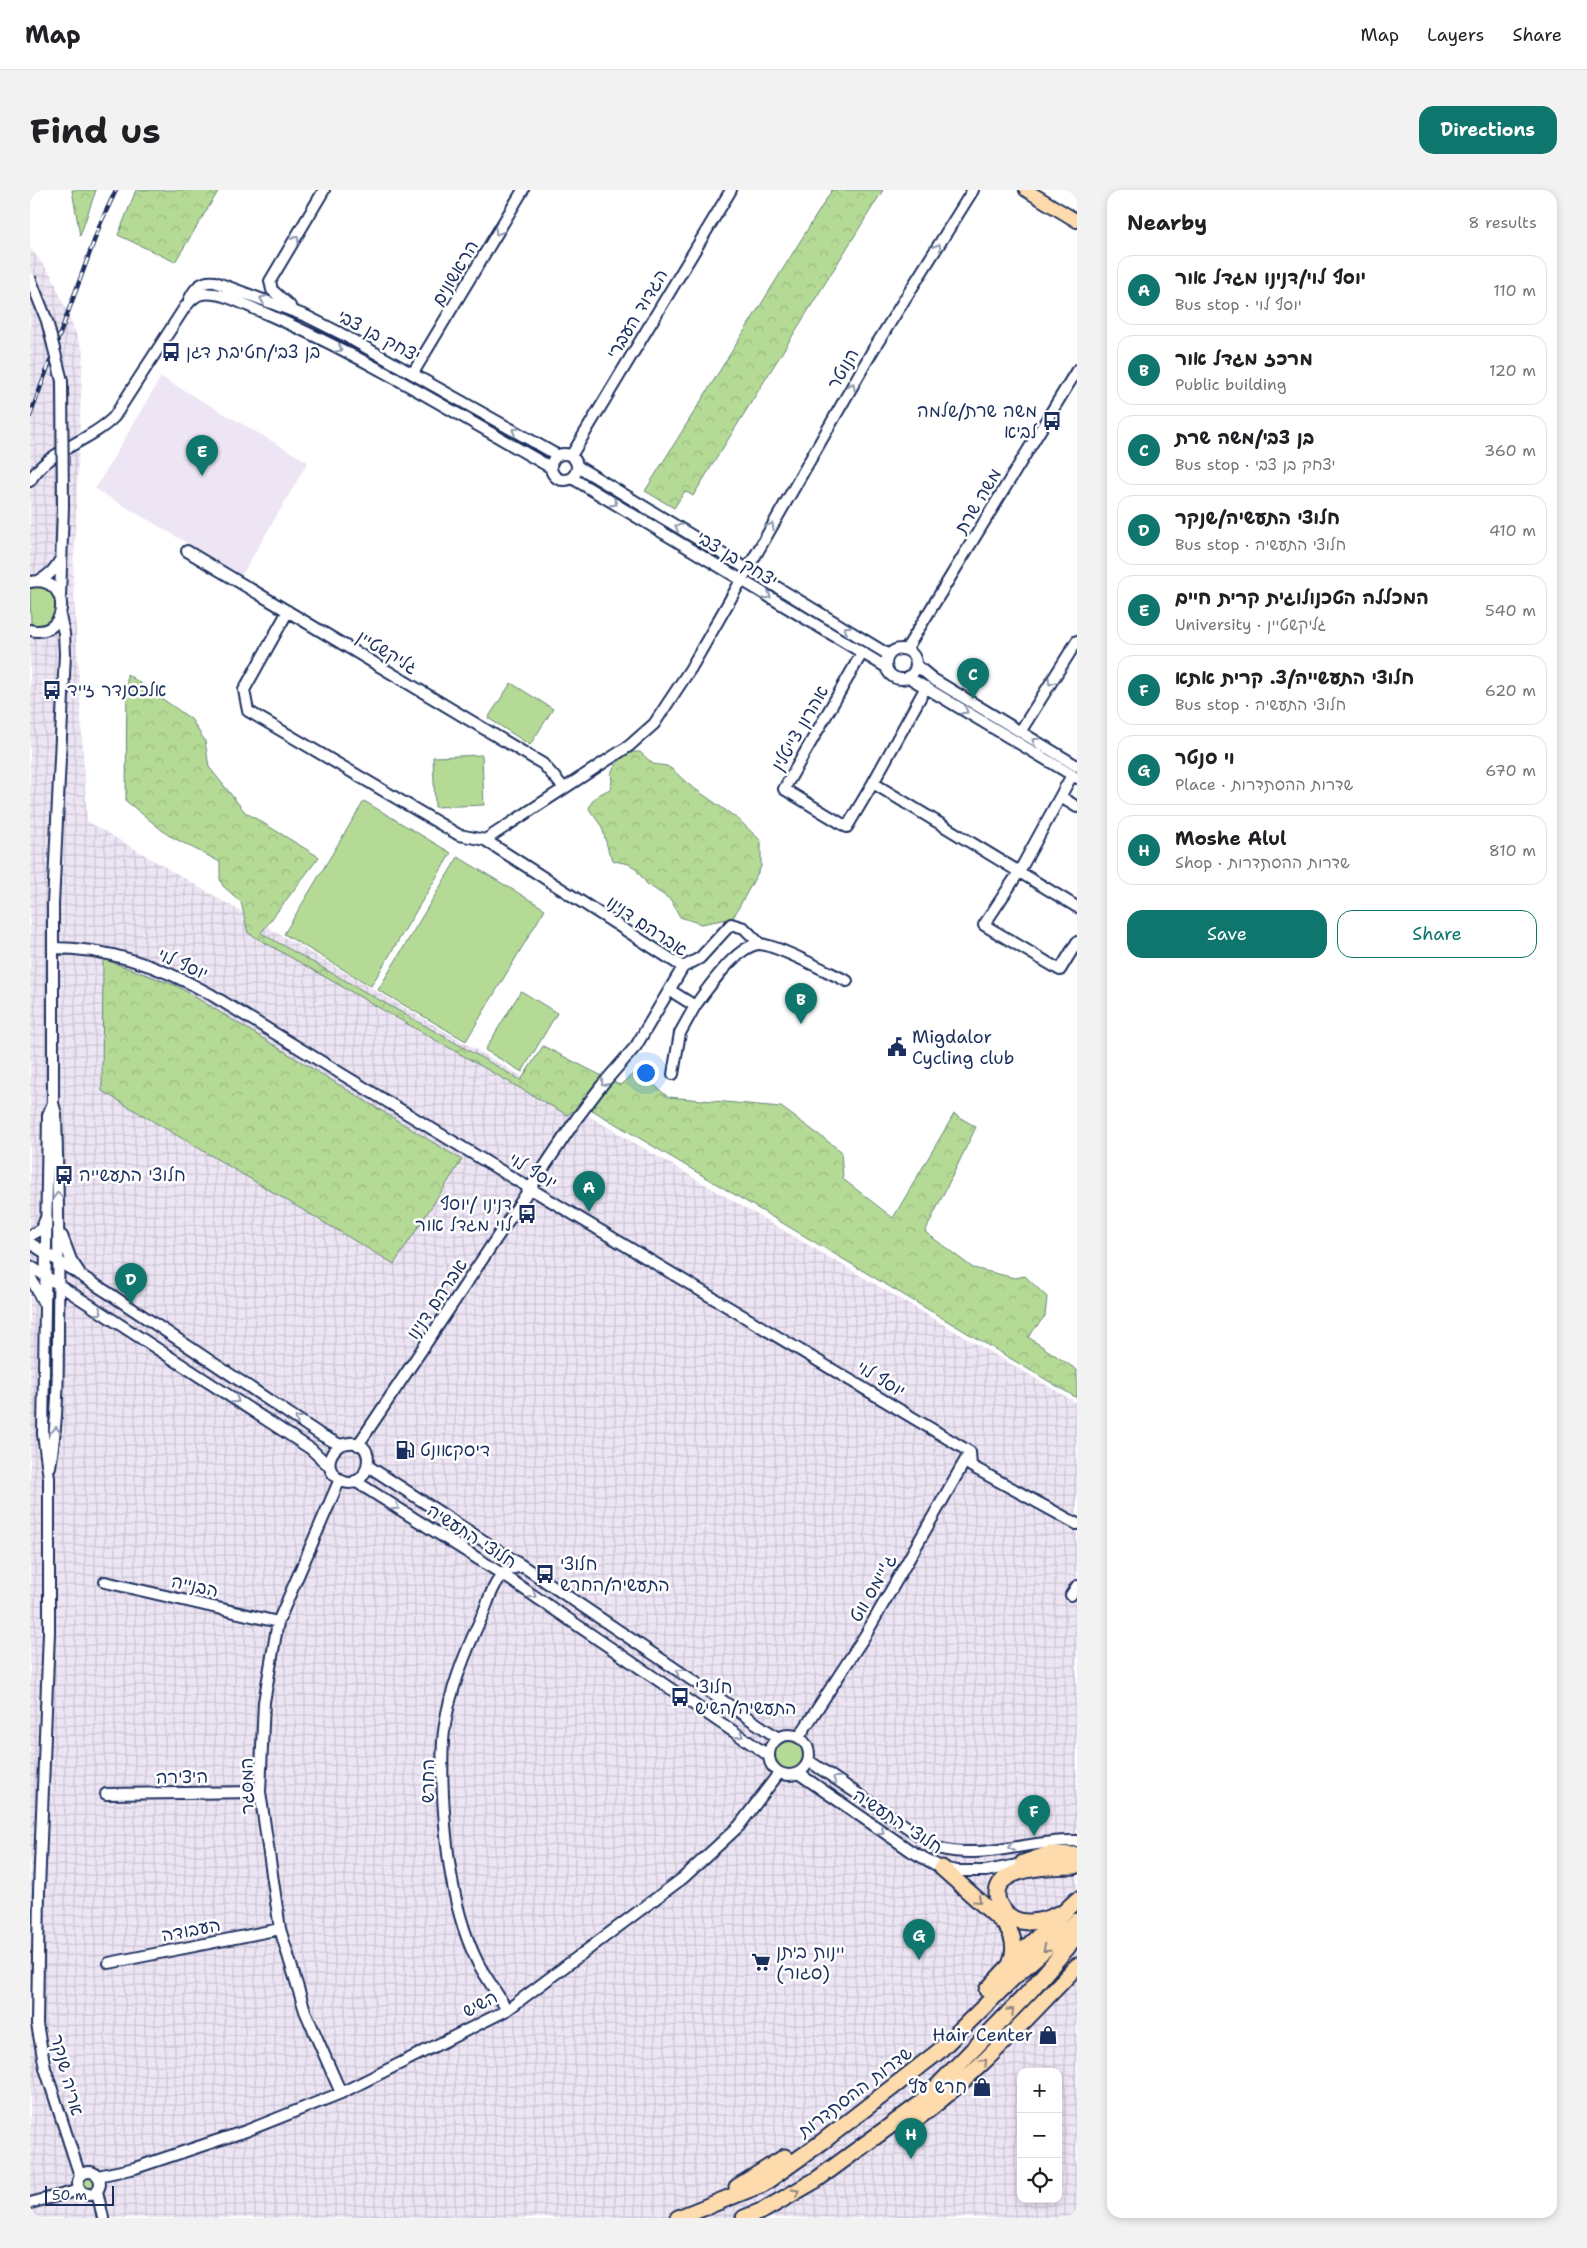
<!DOCTYPE html>
<html lang="en">
<head>
<meta charset="utf-8">
<style>
  :root { --surface:#fff; --page:#f2f2f2; --text:#202124; --muted:#757577; --line:#e0e0e0; --accent:#0f766e }
  body { margin:0; font-family:"Shantell Sans","Playpen Sans Hebrew",sans-serif; background:var(--page); color:var(--text) }
  .controls { position:absolute; right:15px; bottom:15px; display:grid; overflow:hidden; border-radius:10px; box-shadow:0 2px 8px #0003 }
  .controls button { width:45px; height:45px; display:grid; place-items:center; padding:0; border:0; border-bottom:1px solid var(--line); background:var(--surface); color:var(--text); font:25px sans-serif }
  .scale { position:absolute; left:15px; bottom:12px; width:69px; box-sizing:border-box; padding-left:5px; border:2px solid #1b2f5e; border-top:0; font-size:14px; line-height:18px; white-space:nowrap; color:#1b2f5e; -webkit-text-stroke:4px #fff; paint-order:stroke }
  .you { position:absolute; left:615px; top:882px; width:18px; height:18px; margin:-12px; border:4px solid #fff; border-radius:50%; background:#1a73e8; box-shadow:0 0 0 8px #1a73e833 }
  .badge { display:grid; place-items:center; width:32px; height:32px; border-radius:50%; background:var(--accent); color:#fff; font-size:16px; font-weight:700 }
  .pin { position:absolute; translate:-50% -41px; filter:drop-shadow(0 1px 2px #0008) }
  .pin::after { content:''; position:absolute; top:26px; width:18px; height:15px; background:inherit; clip-path:polygon(0 0,100% 0,50% 100%) }
  .list { margin:0; padding:0; list-style:none }
  h2 { display:flex; justify-content:space-between; align-items:center; height:65px; margin:0; padding:0 20px; font-size:21px }
  h2 small { font-size:16px; font-weight:400; color:var(--muted) }
  .list li { display:grid; grid-template-columns:32px 1fr auto; gap:15px; align-items:center; box-sizing:border-box; height:70px; margin:0 10px 10px; padding:0 10px; border:1px solid var(--line); border-radius:15px }
  .list b { display:block; font-size:19px; white-space:nowrap }
  .list p { margin:0; font-size:16px; white-space:nowrap; color:var(--muted) }
  .list em { font-size:16px; font-style:normal; color:var(--muted) }
  .actions { display:flex; gap:10px; padding:15px 20px }
  .actions a { flex:1; padding:11px 0; border:1px solid var(--accent); border-radius:15px; text-align:center; font-size:18px; color:var(--accent) }
  .actions .main { background:var(--accent); color:#fff }
  .icon { flex:none; width:28px; height:28px; fill:none; stroke:currentColor; stroke-width:2; stroke-linecap:round; stroke-linejoin:round }
  .map { position:relative; flex:none; width:1047px; height:2028px; overflow:hidden; border-radius:15px }
  header { display:flex; align-items:center; gap:30px; box-sizing:border-box; height:70px; padding:0 25px; background:var(--surface); border-bottom:1px solid var(--line) }
  header strong { font-size:24px }
  nav { display:flex; gap:28px; margin-inline-start:auto; font-size:18px }
  .intro { display:flex; align-items:center; justify-content:space-between; box-sizing:border-box; height:120px; padding:0 30px }
  h1 { margin:0; font-size:35px }
  .button { padding:12px 22px; border-radius:15px; background:var(--accent); color:#fff; font-size:18px; font-weight:700 }
  main { display:flex; gap:30px; padding:0 30px }
  aside { flex:1; background:var(--surface); border-radius:15px; box-shadow:0 2px 8px #0003 }
  .map>svg:first-child { display:block }
  .built { fill:#ede5f3 }
  .industrial { fill:url(#industrial-grid); fill-rule:evenodd }
  .grass { fill:#b4da95; stroke:#68847a }
  .forest { fill:url(#forest-crowns); stroke:#68847a }
  .lines { fill:none; stroke-linecap:round; stroke-linejoin:round }
  .minor-casing { stroke:#1b2f5e; stroke-width:14 }
  .major-casing { stroke:#1b2f5e; stroke-width:16 }
  .highway-casing { stroke:#1b2f5e; stroke-width:19 }
  .minor { stroke:#fff; stroke-width:10 }
  .major { stroke:#fddbac; stroke-width:12 }
  .highway { stroke:#fddbac; stroke-width:15 }
  .rail-casing { stroke:#1b2f5e; stroke-width:4.5 }
  .rail { stroke:#fff; stroke-width:2.5; stroke-dasharray:8; stroke-linecap:butt }
  .minor-bridge-casing { stroke:#1b2f5e; stroke-width:14; stroke-linecap:butt }
  .minor-bridge { stroke:#fff; stroke-width:10 }
  .oneway { stroke:#8d97ae }
  .oneway2 { stroke:#8c8585 }
  .labels { text-anchor:middle; stroke-width:5; stroke-linejoin:round; paint-order:stroke }
  .street-label { font-size:18px; fill:#1b2f5e; stroke:#fff }
  .poi-label { font-size:18px; fill:#1b2f5e; stroke:#fff; text-anchor:start }
</style>
</head>
<body>
<header>
<strong>Map</strong>
<nav><a>Map</a><a>Layers</a><a>Share</a></nav>
</header>
<div class="intro"><h1>Find us</h1><a class="button">Directions</a></div>
<main>
<div class="map">
<svg width="1047" height="2028" viewBox="0 0 1047 2028">
  <defs>
    <pattern id="industrial-grid" width="8" height="8" patternUnits="userSpaceOnUse" patternTransform="scale(1.25)"><rect width="8" height="8" fill="#ede5f3"/><path d="M0 4h8M4 0v8" fill="none" stroke="#cbc5d3"/></pattern>
    <pattern id="forest-crowns" width="20" height="18" patternUnits="userSpaceOnUse" patternTransform="scale(1.25)"><rect width="20" height="18" fill="#b4da95"/><path d="M2 6a3 3 0 1 1 6 0M12 15a3 3 0 1 1 6 0" fill="none" stroke="#9abb83"/></pattern>
  </defs>
  <rect width="100%" height="100%" fill="#fff"/>
  <filter id="ink" filterUnits="userSpaceOnUse"><feTurbulence type="fractalNoise" baseFrequency=".02" numOctaves="2"/><feDisplacementMap in="SourceGraphic" scale="10" xChannelSelector="R" yChannelSelector="G"/><feConvolveMatrix kernelMatrix="1 2 1 2 8 2 1 2 1" color-interpolation-filters="sRGB"/></filter>
  <g filter="url(#ink)">
    <path class="built" d="M131,187L278,272L212,385L65,299Z"/>
    <path class="industrial" d="M0,58L22,86L53,161L43,387L57,631L1047,1213V2028H0ZM991,1882H1028V2009H991Z"/>
    <path class="grass" d="M10,397C36,405 29,438 1,435L0,398Z
      M481,493L523,519L500,555L458,528Z
      M452,565L454,615L405,617L403,567Z
      M334,611L421,663L341,796L254,744Z
      M428,667L515,719L436,851L348,800Z
      M491,801L527,823L492,882L455,860Z
      M744 1565a16 16 0 1 1 32 0a16 16 0 1 1-32 0Z
      M51 1993a8 8 0 1 1 16 0a8 8 0 1 1-16 0Z"/>
    <path class="forest" d="M42,0H66L50,46Z
      M106,0H189L145,72L88,45Z
      M802,0H853L663,306L655,301L644,318L615,301Z
      M97,484L161,529L175,551L179,577L215,622L289,667L231,743L491,890L513,856L590,895L603,884L621,892L638,907L751,917L811,961L813,989L863,1028L924,924L946,937L895,1042L943,1078L985,1088L995,1086L1017,1107L1015,1126L998,1147L1047,1180V1208L552,914L537,925L218,743L211,712L193,696L190,689V672L138,645L96,611Z
      M603,562H610L623,574L637,576L643,580L658,594L708,629L731,651V677L703,728L671,734L650,727L641,710L617,694L605,678L599,674L584,671L579,663L572,637L559,619C562,607 570,604 580,599L582,591L581,583C586,573 592,567 603,562Z
      M73,769L147,796L432,970L364,1074L72,901Z"/>
    <g class="lines">
      <g class="minor-casing">
        <path id="minor" d="M159,110C165,98 171,90 185,92L276,126L310,143L527,265
          M260,116L242,100L240,91L294,0
          M383,183L493,0
          M521 277a13 13 0 1 1 26 0a13 13 0 1 1-26 0Z
          M541,266L701,0
          M547,276L859,465
          M542,288L856,477
          M0,291C16,261 61,251 84,227L155,117C160,112 164,105 172,104C191,101 213,114 230,121C331,164 425,223 520,277
          M157,361L513,574L534,598
          M8,391C19,386 24,380 30,370
          M0,392C43,384 40,450 0,440
          M30,408L33,316
          M258,421L214,500L218,521L429,645L455,650L653,777L606,856L572,895L547,928L328,1255
          M877,458L1047,180
          M856 474a15 15 0 1 1 30 0a15 15 0 1 1-30 0Z
          M832,463L754,599L817,637L843,593L896,497
          M886,475L903,489L1047,576
          M878,487L1047,588
          M990,542L1047,451
          M1042,585L989,682L954,735L1030,780L1047,752
          M843,593L1047,717
          M1031,607L1047,617
          M455,650L599,556L624,534L661,478L843,160L943,0
          M23,758C78,758 132,777 180,804L501,999L940,1262L941,1276L1047,1334
          M653,777L670,768L701,734L714,738L730,754
          M641,801L665,816C677,799 706,757 728,754C744,753 799,783 817,791
          M643,884L650,843L665,816
          M23,913L18,925L17,990L13,1244L19,1288V1442L9,1701L7,1834L15,1878L50,1986
          M0,1046L11,1039L16,1028
          M32,1046L41,1070L49,1082
          M0,1053L80,1104L291,1245L310,1255C356,1239 338,1314 306,1287C295,1277 299,1263 310,1255
          M0,1076L281,1259L299,1276
          M0,1086L13,1112
          M338,1276L494,1377L748,1548
          M20,1277C28,1231 28,1184 28,1137C29,1066 28,995 26,924L23,913V714L35,464L34,443L30,426
          M310,1289L248,1432L234,1512L230,1602L250,1739L275,1821L311,1903
          M325,1291L472,1384L738,1565
          M75,1392L248,1432
          M1041,1405L1047,1396
          M739 1565a20 20 0 1 1 40 0a20 20 0 1 1-40 0Z
          M769,1547L836,1444L940,1262
          M779,1571L908,1658C955,1671 999,1649 1047,1651
          M768,1583L881,1661L912,1678L927,1681H956L997,1673
          M76,1604L230,1602
          M79,1773L250,1739
          M477,1820C468,1805 458,1790 449,1775C423,1725 416,1661 413,1606C412,1583 411,1557 415,1534C421,1496 437,1458 453,1424C461,1404 468,1375 494,1377
          M48 1993a11 11 0 1 1 22 0a11 11 0 1 1-22 0Z
          M68,1986L105,1978L216,1941L311,1903L477,1820L653,1688L709,1636L749,1583
          M67,2001L73,2028
          M0,2013L50,2000"/>
      </g>
      <g class="major-casing">
        <path id="major" d="M996,0L1047,31"/>
      </g>
      <g class="highway-casing">
        <path id="highway" d="M993,1673L1019,1664L1047,1665
          M912,1678L976,1735C985,1748 986,1761 980,1775
          M1028,1724C1016,1730 1004,1734 990,1731C971,1727 957,1701 976,1688C994,1676 1024,1677 1045,1676
          M957,1800L995,1759L1047,1710
          M881,1933C943,1888 994,1831 1047,1776
          M707,1997L755,1967
          M648,2028L733,1994L792,1952L908,1862L984,1787L1047,1731
          M714,2028L734,2020L786,1990L890,1914L999,1802L1047,1746"/>
      </g>
      <use href="#minor" class="minor"/>
      <use href="#major" class="major"/>
      <use href="#highway" class="highway"/>
      <g class="rail-casing">
        <path id="rail" d="M0,226L71,32L86,0"/>
      </g>
      <use href="#rail" class="rail"/>
      <g class="minor-bridge-casing">
        <path id="minor-bridge" d="M0,88L17,131L32,191L33,316"/>
      </g>
      <use href="#minor-bridge" class="minor-bridge"/>
    </g>
    <defs><path id="oneway-chevron" d="M-2-3.5L2.5 0L-2 3.5" fill="none" stroke-width="1.6" stroke-linecap="round" stroke-linejoin="round" transform="scale(1.25)"/></defs>
    <g class="oneway">
      <use href="#oneway-chevron" transform="translate(468 42) rotate(121)"/>
      <use href="#oneway-chevron" transform="translate(266 49) rotate(-60)"/>
      <use href="#oneway-chevron" transform="translate(908 57) rotate(-58)"/>
      <use href="#oneway-chevron" transform="translate(233 109) rotate(-158)"/>
      <use href="#oneway-chevron" transform="translate(309 159) rotate(29)"/>
      <use href="#oneway-chevron" transform="translate(822 196) rotate(-60)"/>
      <use href="#oneway-chevron" transform="translate(485 241) rotate(-150)"/>
      <use href="#oneway-chevron" transform="translate(584 313) rotate(31)"/>
      <use href="#oneway-chevron" transform="translate(741 336) rotate(-60)"/>
      <use href="#oneway-chevron" transform="translate(648 337) rotate(-149)"/>
      <use href="#oneway-chevron" transform="translate(738 406) rotate(31)"/>
      <use href="#oneway-chevron" transform="translate(817 439) rotate(-149)"/>
      <use href="#oneway-chevron" transform="translate(1021 492) rotate(122)"/>
      <use href="#oneway-chevron" transform="translate(935 521) rotate(31)"/>
      <use href="#oneway-chevron" transform="translate(1005 551) rotate(-149)"/>
      <use href="#oneway-chevron" transform="translate(574 893) rotate(130)"/>
      <use href="#oneway-chevron" transform="translate(28 1005) rotate(-91)"/>
      <use href="#oneway-chevron" transform="translate(69 1122) rotate(33)"/>
      <use href="#oneway-chevron" transform="translate(206 1210) rotate(33)"/>
      <use href="#oneway-chevron" transform="translate(268 1229) rotate(-146)"/>
      <use href="#oneway-chevron" transform="translate(26 1240) rotate(-87)"/>
      <use href="#oneway-chevron" transform="translate(366 1317) rotate(33)"/>
      <use href="#oneway-chevron" transform="translate(503 1405) rotate(34)"/>
      <use href="#oneway-chevron" transform="translate(649 1482) rotate(-146)"/>
      <use href="#oneway-chevron" transform="translate(710 1545) rotate(34)"/>
      <use href="#oneway-chevron" transform="translate(806 1589) rotate(-146)"/>
      <use href="#oneway-chevron" transform="translate(851 1641) rotate(35)"/>
      <use href="#oneway-chevron" transform="translate(981 1657) rotate(168)"/>
    </g>
    <g class="oneway2">
      <use href="#oneway-chevron" transform="translate(948 1710) rotate(42)"/>
      <use href="#oneway-chevron" transform="translate(1016 1759) rotate(139)"/>
      <use href="#oneway-chevron" transform="translate(981 1821) rotate(-46)"/>
      <use href="#oneway-chevron" transform="translate(954 1872) rotate(-45)"/>
      <use href="#oneway-chevron" transform="translate(766 2002) rotate(-31)"/>
    </g>
  </g>
  <defs>
    <g id="bus-bare" transform="scale(1.5)"><path d="M-5-6H5V4H4V6H2V4H-2V6H-4V4H-5ZM-3.5-4V0h7V-4ZM-3.5 1.2v1.5H-2V1.2ZM2 1.2v1.5H3.5V1.2Z" fill="#1b2f5e" stroke="#fff" stroke-width="2.5" paint-order="stroke"/></g>
    <g id="civic-bare" transform="scale(1.5)"><path d="M-.6-6.5H3V-4.5H.6V-3L4-1V1h2V6H-6V1h2V-1L-.6-3ZM-1.2 2.5V6h2.4V2.5Z" fill="#1b2f5e" stroke="#fff" stroke-width="2.5" paint-order="stroke"/></g>
    <g id="fuel-bare" transform="scale(1.5)"><path d="M-5.5-6h7V0h2V4h1.3V-2.5L3-4.5l.8-.8L6-3V5H2.5V1h-1V6h-7ZM-4.2-4.7v3.2H.2V-4.7Z" fill="#1b2f5e" stroke="#fff" stroke-width="2.5" paint-order="stroke"/></g>
    <g id="supermarket-bare" transform="scale(1.5)"><path d="M-6-5.5h2.5l.6 2H6L4.5 2H-2.5L-4.4-4H-6ZM-1.5 3.2a1.3 1.3 0 1 0 .1 0ZM3 3.2a1.3 1.3 0 1 0 .1 0Z" fill="#1b2f5e" stroke="#fff" stroke-width="2.5" paint-order="stroke"/></g>
    <g id="shop-bare" transform="scale(1.5)"><path d="M-5-2.5h2.3a2.7 3.5 0 0 1 5.4 0H5L5.5 6h-11ZM-1.5-2.5h3a1.5 2.3 0 0 0-3 0Z" fill="#1b2f5e" stroke="#fff" stroke-width="2.5" paint-order="stroke"/></g>
  </defs>
  <g fill-rule="evenodd">
    <use href="#bus-bare" x="141" y="162"/>
    <use href="#bus-bare" x="1022" y="231"/>
    <use href="#bus-bare" x="22" y="500"/>
    <use href="#civic-bare" x="867" y="857"/>
    <use href="#bus-bare" x="34" y="985"/>
    <use href="#bus-bare" x="497" y="1024"/>
    <use href="#fuel-bare" x="375" y="1260"/>
    <use href="#bus-bare" x="515" y="1384"/>
    <use href="#bus-bare" x="650" y="1507"/>
    <use href="#supermarket-bare" x="731" y="1772"/>
    <use href="#shop-bare" x="1018" y="1845"/>
    <use href="#shop-bare" x="952" y="1897"/>
  </g>
  <g class="labels">
    <g class="street-label">
      <text transform="translate(425 83) rotate(-59)" y="6">הראשונים</text>
      <text transform="translate(607 124) rotate(-59)" y="6">הגדוד העברי</text>
      <text transform="translate(349 146) rotate(28)" y="6">יצחק בן צבי</text>
      <text transform="translate(813 179) rotate(-60)" y="6">הנוטר</text>
      <text transform="translate(948 311) rotate(-59)" y="6">משה שרת</text>
      <text transform="translate(707 369) rotate(31)" y="6">יצחק בן צבי</text>
      <text transform="translate(357 462) rotate(31)" y="6">גליקשטיין</text>
      <text transform="translate(770 538) rotate(-60)" y="6">אהרון צייטלין</text>
      <text transform="translate(617 736) rotate(34)" y="6">אברהם דנינו</text>
      <text transform="translate(153 774) rotate(24)" y="6">יוסף לוי</text>
      <text transform="translate(503 981) rotate(31)" y="6">יוסף לוי</text>
      <text transform="translate(407 1109) rotate(-56)" y="6">אברהם דנינו</text>
      <text transform="translate(851 1189) rotate(31)" y="6">יוסף לוי</text>
      <text transform="translate(442 1346) rotate(33)" y="6">חלוצי התעשיה</text>
      <text transform="translate(165 1396) rotate(13)" y="6">הבנייה</text>
      <text transform="translate(843 1398) rotate(-60)" y="6">ג'יימס ווט</text>
      <text transform="translate(152 1587) rotate(-1)" y="6">היצירה</text>
      <text transform="translate(398 1591) rotate(-90)" y="6">החרש</text>
      <text transform="translate(217 1596) rotate(-91)" y="6">המסגר</text>
      <text transform="translate(868 1631) rotate(33)" y="6">חלוצי התעשיה</text>
      <text transform="translate(161 1740) rotate(-11)" y="6">העבודה</text>
      <text transform="translate(450 1814) rotate(-28)" y="6">השיש</text>
      <text transform="translate(37 1885) rotate(75)" y="6">אריה שנקר</text>
      <text transform="translate(825 1902) rotate(-37)" y="6">שדרות ההסתדרות</text>
    </g>
    <g class="poi-label">
      <text x="156" y="168">בן צבי/חטיבת דגן</text>
      <text x="1007" y="227" text-anchor="end">משה שרת/שלמה<tspan x="1007" dy="21">לביא</tspan></text>
      <text x="37" y="506">אלכסנדר זייד</text>
      <text x="882" y="853">Migdalor<tspan x="882" dy="21">Cycling club</tspan></text>
      <text x="49" y="991">חלוצי התעשייה</text>
      <text x="482" y="1020" text-anchor="end">דנינו /יוסף<tspan x="482" dy="21">לוי מגדל אור</tspan></text>
      <text x="390" y="1266">דיסקאונט</text>
      <text x="530" y="1380">חלוצי<tspan x="530" dy="21">התעשיה/החרש</tspan></text>
      <text x="665" y="1503">חלוצי<tspan x="665" dy="21">התעשיה/השיש</tspan></text>
      <text x="746" y="1768">יינות ביתן<tspan x="746" dy="21">(סגור)</tspan></text>
      <text x="1003" y="1851" text-anchor="end">Hair Center</text>
      <text x="937" y="1903" text-anchor="end">חרש עץ</text>
    </g>
  </g>
</svg>
<div class="controls">
<button>+</button>
<button>−</button>
<button><svg class="icon" aria-label="locate" viewBox="0 0 24 24"><circle cx="12" cy="12" r="6"/><path d="M12 2v4M12 18v4M2 12h4M18 12h4"/></svg></button>
</div>
<div class="scale">50 m</div>
<div class="you"></div>
<div class="pin badge" style="left:559px;top:1022px">A</div>
<div class="pin badge" style="left:771px;top:834px">B</div>
<div class="pin badge" style="left:943px;top:509px">C</div>
<div class="pin badge" style="left:101px;top:1114px">D</div>
<div class="pin badge" style="left:172px;top:286px">E</div>
<div class="pin badge" style="left:1004px;top:1646px">F</div>
<div class="pin badge" style="left:889px;top:1770px">G</div>
<div class="pin badge" style="left:881px;top:1969px">H</div>
</div>
<aside>
<h2>Nearby<small>8 results</small></h2>
<ul class="list">
<li><span class="badge">A</span><div><b>יוסף לוי/דנינו מגדל אור</b><p>Bus stop · יוסף לוי</p></div><em>110 m</em></li>
<li><span class="badge">B</span><div><b>מרכז מגדל אור</b><p>Public building</p></div><em>120 m</em></li>
<li><span class="badge">C</span><div><b>בן צבי/משה שרת</b><p>Bus stop · יצחק בן צבי</p></div><em>360 m</em></li>
<li><span class="badge">D</span><div><b>חלוצי התעשיה/שנקר</b><p>Bus stop · חלוצי התעשיה</p></div><em>410 m</em></li>
<li><span class="badge">E</span><div><b>המכללה הטכנולוגית קרית חיים</b><p>University · גליקשטיין</p></div><em>540 m</em></li>
<li><span class="badge">F</span><div><b>חלוצי התעשייה/צ. קרית אתא</b><p>Bus stop · חלוצי התעשיה</p></div><em>620 m</em></li>
<li><span class="badge">G</span><div><b>וי סנטר</b><p>Place · שדרות ההסתדרות</p></div><em>670 m</em></li>
<li><span class="badge">H</span><div><b>Moshe Alul</b><p>Shop · שדרות ההסתדרות</p></div><em>810 m</em></li>
</ul>
<div class="actions"><a class="main">Save</a><a>Share</a></div>
</aside>
</main>
</body>
</html>
